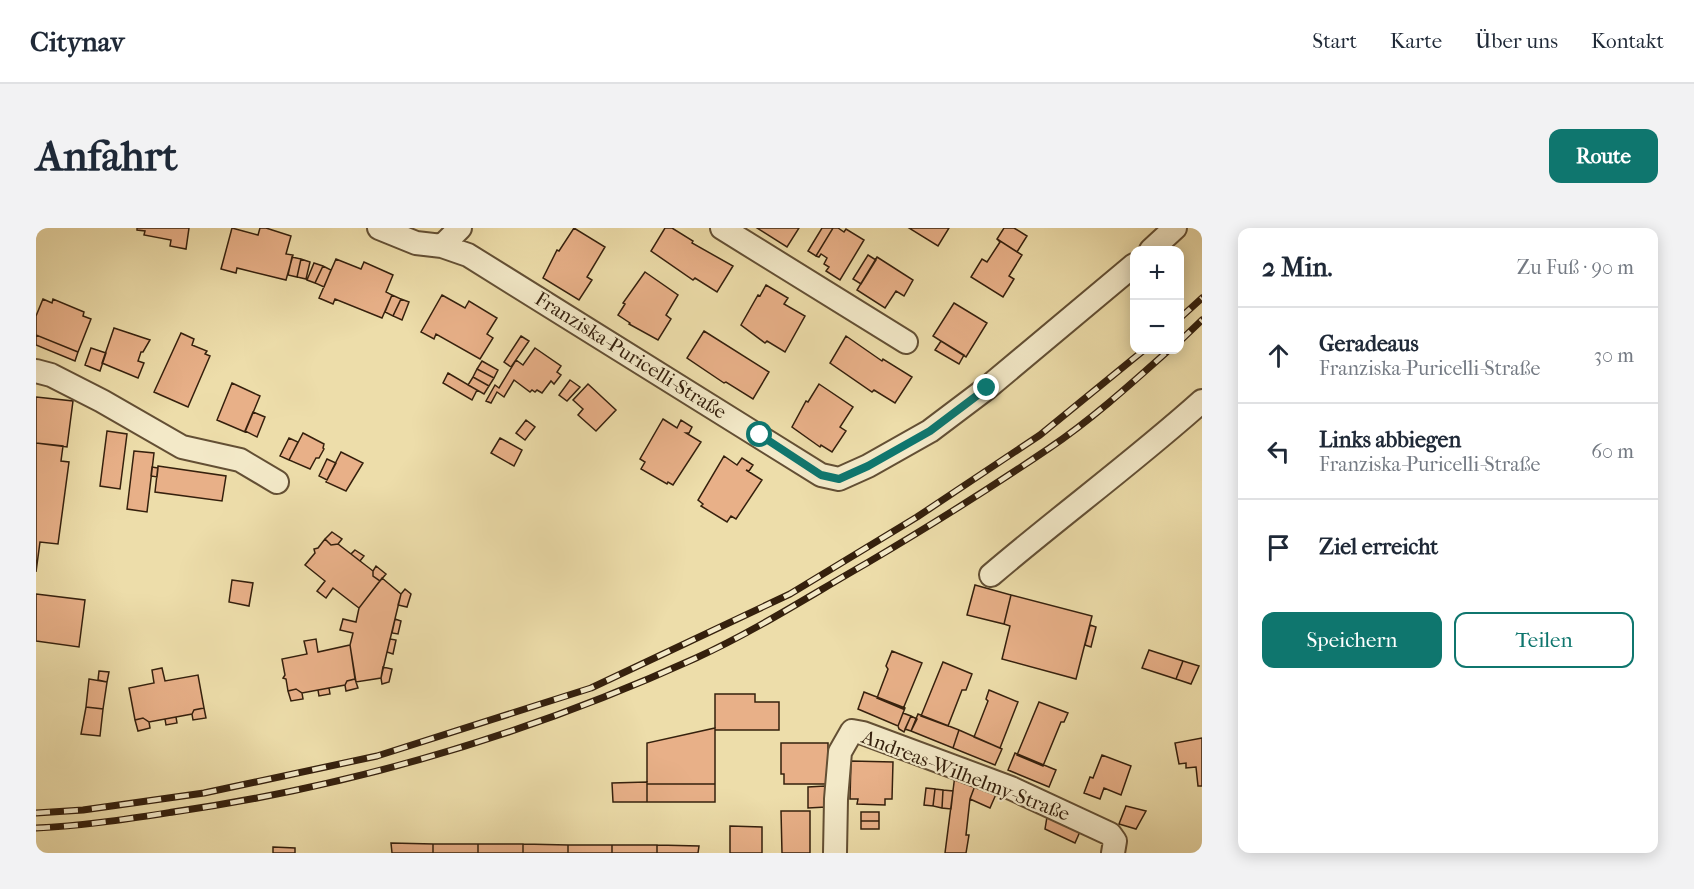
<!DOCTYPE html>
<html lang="de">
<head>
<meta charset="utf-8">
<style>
  :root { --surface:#fff; --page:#f2f2f3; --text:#1f2937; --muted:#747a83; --line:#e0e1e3; --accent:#0f766e }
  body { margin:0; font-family:"IM FELL French Canon",serif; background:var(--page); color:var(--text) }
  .controls { position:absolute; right:18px; top:18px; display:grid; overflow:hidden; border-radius:12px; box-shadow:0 3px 15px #0003 }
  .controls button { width:54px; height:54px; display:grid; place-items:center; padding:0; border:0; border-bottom:2px solid var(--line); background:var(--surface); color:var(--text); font:30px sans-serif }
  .stop { position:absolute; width:18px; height:18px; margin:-14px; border:4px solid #0f766e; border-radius:50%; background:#fff }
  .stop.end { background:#0f766e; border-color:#fff; box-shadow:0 2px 6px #0008 }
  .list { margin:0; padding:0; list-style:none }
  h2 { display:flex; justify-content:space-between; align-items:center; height:78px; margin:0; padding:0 24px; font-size:26px }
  h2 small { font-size:20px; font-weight:400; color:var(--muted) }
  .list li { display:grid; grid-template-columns:39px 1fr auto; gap:18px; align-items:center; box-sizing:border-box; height:96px; padding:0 24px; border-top:2px solid var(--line) }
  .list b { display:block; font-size:22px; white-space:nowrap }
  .list p { margin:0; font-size:20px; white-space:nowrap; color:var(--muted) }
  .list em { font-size:20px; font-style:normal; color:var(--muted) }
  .actions { display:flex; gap:12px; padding:18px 24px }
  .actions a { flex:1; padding:14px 0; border:2px solid var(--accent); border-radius:12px; text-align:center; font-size:21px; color:var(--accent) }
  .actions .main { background:var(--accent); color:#fff }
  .icon { flex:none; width:33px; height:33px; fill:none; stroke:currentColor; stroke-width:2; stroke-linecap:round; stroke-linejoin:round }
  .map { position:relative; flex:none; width:1166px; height:625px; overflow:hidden; border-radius:12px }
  header { display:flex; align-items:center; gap:36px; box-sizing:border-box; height:84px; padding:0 30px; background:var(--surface); border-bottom:2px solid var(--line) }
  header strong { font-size:28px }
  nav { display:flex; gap:33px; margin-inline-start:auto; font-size:21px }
  .intro { display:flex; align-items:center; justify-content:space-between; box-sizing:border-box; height:144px; padding:0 36px }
  h1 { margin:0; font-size:42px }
  .button { padding:15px 27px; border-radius:12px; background:var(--accent); color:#fff; font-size:21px; font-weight:700 }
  main { display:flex; gap:36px; padding:0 36px }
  aside { flex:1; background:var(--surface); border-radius:12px; box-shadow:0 3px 15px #0003 }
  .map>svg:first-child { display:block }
  .building { fill:#e8b088; stroke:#35200d; stroke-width:1.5 }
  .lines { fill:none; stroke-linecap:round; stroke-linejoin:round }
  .minor-casing { stroke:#634f34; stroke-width:26 }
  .minor { stroke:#f3e9c8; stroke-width:22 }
  .rail-casing { stroke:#35200d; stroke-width:7 }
  .rail { stroke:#f3e9c8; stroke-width:4.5; stroke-dasharray:14; stroke-linecap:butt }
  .route { stroke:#0f766e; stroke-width:8 }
  .labels { text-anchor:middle; stroke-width:4.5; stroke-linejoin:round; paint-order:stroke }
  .street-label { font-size:20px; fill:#35200d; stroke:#f3e9c8 }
</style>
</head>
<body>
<header>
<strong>Citynav</strong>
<nav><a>Start</a><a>Karte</a><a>Über uns</a><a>Kontakt</a></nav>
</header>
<div class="intro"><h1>Anfahrt</h1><a class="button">Route</a></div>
<main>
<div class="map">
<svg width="1166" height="625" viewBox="0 0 1166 625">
  <rect width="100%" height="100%" fill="#edddaa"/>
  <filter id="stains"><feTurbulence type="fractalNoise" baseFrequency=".00333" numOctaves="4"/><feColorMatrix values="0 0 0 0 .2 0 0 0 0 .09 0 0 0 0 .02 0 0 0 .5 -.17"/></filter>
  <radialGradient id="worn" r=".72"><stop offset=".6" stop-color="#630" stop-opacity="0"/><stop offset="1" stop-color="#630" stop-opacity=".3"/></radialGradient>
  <path class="building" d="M101,0H153L150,21L134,18L135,12L108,7L109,3L101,2Z
    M196,0L222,7L224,0H230L255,8L250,26L257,27L250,52L201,40L200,45L185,41Z
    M538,0L569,19L551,49L556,52L543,72L507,50L521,22L523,23Z
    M629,0H636L657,13L656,15L697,38L681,64L659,50L657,52L615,23Z
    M721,0H763L751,19Z
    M786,0H797L780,28L772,23Z
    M797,0H802L808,4L810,1L828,12L804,52L790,43L793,39L788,36L791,30L785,26L783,29L780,28Z
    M873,0H913L902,18Z
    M968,0H978L991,8L981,24L961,11Z
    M961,11L986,27L973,48L978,51L967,69L935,49L946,31L951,34L964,14Z
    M832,27L840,32L825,56L817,51Z
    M256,29L265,31L261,49L252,47Z
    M841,29L877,52L868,68L860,63L849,80L821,62Z
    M265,31L274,34L270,51L261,49Z
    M300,31L325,41L328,34L357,47L350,64L356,67L346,90L299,71L297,76L283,70Z
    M278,35L287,38L279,55L271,52Z
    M287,38L295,42L288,59L279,55Z
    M609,44L642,67L630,87L635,91L622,112L593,96L594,95L582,87L589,76L587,75Z
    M730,57L752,70L748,76L769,88L749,124L731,113L729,115L705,97L722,67L724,68Z
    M356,67L365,71L357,88L349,84Z
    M406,67L429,80L433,73L461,90L451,106L457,110L444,131L400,106L398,111L385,104Z
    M7,71L16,75L17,71L48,84L47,88L55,91L42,124L0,107V88Z
    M365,71L373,74L366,92L357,88Z
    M918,75L951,95L930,129L897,108Z
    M78,100L114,112L107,124H105L102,133L108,135L102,150L66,135Z
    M668,103L733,144L717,171L690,154L688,155L651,130Z
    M145,105L158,111L156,117L171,123L169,126L174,128L152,179L118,164Z
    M0,107L42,124L39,133L0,117Z
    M485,108L493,113L475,139L468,134Z
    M810,108L846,133L847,131L876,149L859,175L838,162L836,164L794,135Z
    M905,113L928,127L923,136L899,122Z
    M55,120L70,125L64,143L49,137Z
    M499,120L525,138L521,144L525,147L518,156L515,153L506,165L501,162L499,164L496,162L494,164L478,152L468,169L461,164L455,175L450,173L459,157L463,160L480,132L487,137Z
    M446,133L462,142L458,150L441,141Z
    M441,141L458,150L453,158L437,149Z
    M412,145L441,162L436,172L407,155Z
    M437,149L453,158L448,166L432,157Z
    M534,152L544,159L531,173L523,167Z
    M196,155L224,168L209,204L181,192Z
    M552,156L580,182L560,203L542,187L547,181L537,172Z
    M783,156L817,179L804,199L810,203L796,224L785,217L784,219L756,199L770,173L772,174Z
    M0,169L37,173L31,219L0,215Z
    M217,184L229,189L221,209L209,203Z
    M627,191L641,200L645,192L656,199L653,205H650L665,214L637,257L632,254L631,256L605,241L609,234L604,231Z
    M490,192L499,199L489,212L480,205Z
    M71,203L91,206L84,261L64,258Z
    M267,205L288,216L287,220L288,221L283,230H280L274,241L253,232Z
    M253,210L262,214L253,232L244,228Z
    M464,210L486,222L478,238L455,225Z
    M0,215L27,218L25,233L33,234L22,316L4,314L0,344Z
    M98,223L118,225L111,284L91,281Z
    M305,224L327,235L310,263L290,254Z
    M688,228L701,237L706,230L717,237L713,243L710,242L726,252L700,291L695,288L691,294L665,278L667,276L662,272Z
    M291,231L300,235L291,252L283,248Z
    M122,238L190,248L186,273L119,264Z
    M116,239L122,240L121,249L115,248Z
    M296,304L306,311L302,316L295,317L289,311Z
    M289,311L295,317L302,316L337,343V348L344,353L323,380L297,360L290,370L281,363L289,353L269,337L279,325L278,321L282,320Z
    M319,322L328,328L324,333L315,326Z
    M340,338L350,346L344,353L337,348V343Z
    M346,350L365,366L351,424L345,450L320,454L314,417L317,405L304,402L307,391L320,394L323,380Z
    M196,352L217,355L213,378L193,374Z
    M939,357L975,367L968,396L931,387Z
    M369,361L375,366L371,379L362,377L365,366Z
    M0,366L49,372L43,419L0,413Z
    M975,367L1056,388L1040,451L966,431L974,398L968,396Z
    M359,391L365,393L362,406L356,405Z
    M1054,397L1060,399L1055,419L1049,417Z
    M280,411L282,424L314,417L319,451L311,453L309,457L266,465L260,461L252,463L250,451L247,450L249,447L246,431L271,426L268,413Z
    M354,411L360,412L357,426L351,424Z
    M1113,422L1147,433L1140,451L1106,440Z
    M856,423L886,435L867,481L841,470L852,441L850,438Z
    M1147,433L1163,438L1155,456L1140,451Z
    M907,434L936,446L930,462H926L912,498L885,488Z
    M347,439L356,441L353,454L346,456L345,450Z
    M126,440L129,453L162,447L168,480L158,482L156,486L113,494L107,490L99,492L93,460L118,455L116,442Z
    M63,443L73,444L71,454L62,452Z
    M53,451L71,454L67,481L50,479Z
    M319,451L322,460L310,463L309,457L311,453Z
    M293,460L294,466L283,468L282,462Z
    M260,461L266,465L267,471L255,473L252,463Z
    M953,462L982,474L964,520L938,509L952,473L950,471Z
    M828,464L869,480L862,498L822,481Z
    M679,466H719V474H743V502H679Z
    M1003,474L1032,485L1028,494H1025L1007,538L981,527Z
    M50,479L67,481L64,508L45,506Z
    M168,480L170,490L157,492L156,486L158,482Z
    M867,485L875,488L868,504L863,501L862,498Z
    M882,486L923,502L917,520L875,503Z
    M875,488L881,491L875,503L869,501Z
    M140,489L141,495L130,497L129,491Z
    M107,490L113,494L114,500L102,503L99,492Z
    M679,500V556H611V515Z
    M923,502L966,521L959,537L917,520Z
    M1166,510V558H1162L1160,539L1150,540V535L1143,536L1139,515Z
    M745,515H792V556H748V546H745Z
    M979,525L1020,542L1013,559L972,542Z
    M1066,527L1095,538L1085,567L1068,560L1064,571L1048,565L1054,549L1057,550Z
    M815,533L857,534L856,571H849V577L821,576L822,571H814Z
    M919,547L940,555L934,571L930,607H933L930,625H909Z
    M611,554V574H577L576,555Z
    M940,555L961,564L954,580L934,571Z
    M611,556H679V574H611Z
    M789,558L790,579L772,580V559Z
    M890,560L899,561L897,578L888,577Z
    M899,561L907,562L906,580L897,578Z
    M907,562L917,563L915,581L906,580Z
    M1090,578L1110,583L1100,601L1083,596Z
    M745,583H774V625H746Z
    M1012,583L1046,599L1039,615L1009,601Z
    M825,584H843V593H825Z
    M825,593H843V601H825Z
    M694,598L726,599V625H694Z
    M355,615L397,616V625H356Z
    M397,616H442V625H397Z
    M442,616H487V625H442Z
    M487,616L532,617V625H487Z
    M532,617H576V625H532Z
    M576,617H621V625H576Z
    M621,617L663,618L662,625H621Z
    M237,619L259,620V625H237Z"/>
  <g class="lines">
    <g class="minor-casing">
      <path id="minor" d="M343,0L380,15L406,18L432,27L785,247L803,251L832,238L894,203L951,160L1098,37
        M686,0L870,114
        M406,18L424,0
        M1115,22L1139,0
        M0,143L15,147L66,173L146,219L204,232L241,254
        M955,347C1024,288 1098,234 1166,173
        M799,625L800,571L804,524L816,503L827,505L975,560L1074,606L1079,613L1077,625"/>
    </g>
    <use href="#minor" class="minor"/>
    <g class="rail-casing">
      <path id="rail" d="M1144,90L1166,70
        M1144,113L1166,92
        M0,585L47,582L168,565L341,528L555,460L754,366L881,289L1004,207L1108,122
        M0,600C46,598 91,591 137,584C318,558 495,505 660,430C719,403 775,367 831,335C892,299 953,261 1012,221C1055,192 1095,156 1133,122"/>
    </g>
    <use href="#rail" class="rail"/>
  </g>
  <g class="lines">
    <path class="route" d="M724,207L785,247L803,251L832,238L894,203L951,160"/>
  </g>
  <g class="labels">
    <g class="street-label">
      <text transform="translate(595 127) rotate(32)" y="7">Franziska-Puricelli-Straße</text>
      <text transform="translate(930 547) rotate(21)" y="7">Andreas-Wilhelmy-Straße</text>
    </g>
  </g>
  <rect width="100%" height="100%" filter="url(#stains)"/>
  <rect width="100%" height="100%" fill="url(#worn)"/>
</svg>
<div class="controls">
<button>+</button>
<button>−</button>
</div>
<div class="stop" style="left:724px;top:207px"></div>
<div class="stop end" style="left:951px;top:160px"></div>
</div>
<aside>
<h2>2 Min.<small>Zu Fuß · 90 m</small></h2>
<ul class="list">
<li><svg class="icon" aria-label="ahead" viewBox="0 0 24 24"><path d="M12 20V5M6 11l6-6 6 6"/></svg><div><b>Geradeaus</b><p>Franziska-Puricelli-Straße</p></div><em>30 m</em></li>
<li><svg class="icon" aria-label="left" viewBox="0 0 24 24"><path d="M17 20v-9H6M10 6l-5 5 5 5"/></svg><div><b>Links abbiegen</b><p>Franziska-Puricelli-Straße</p></div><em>60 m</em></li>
<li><svg class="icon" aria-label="arrive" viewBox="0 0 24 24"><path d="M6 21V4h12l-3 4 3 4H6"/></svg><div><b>Ziel erreicht</b></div></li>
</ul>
<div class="actions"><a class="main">Speichern</a><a>Teilen</a></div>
</aside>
</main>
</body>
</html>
